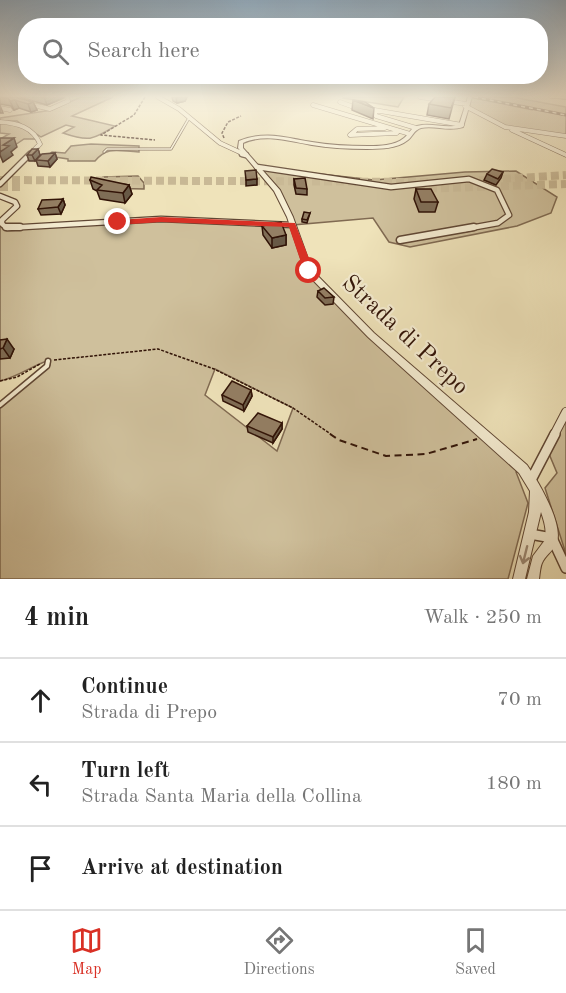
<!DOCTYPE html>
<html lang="en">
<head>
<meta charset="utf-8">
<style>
  :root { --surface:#fff; --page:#f2f2f2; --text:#222; --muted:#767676; --line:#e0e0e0; --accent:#d93025 }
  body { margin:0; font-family:"Old Standard TT",serif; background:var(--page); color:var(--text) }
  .stop { position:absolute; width:18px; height:18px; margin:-14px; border:4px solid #d93025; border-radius:50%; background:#fff }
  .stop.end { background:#d93025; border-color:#fff; box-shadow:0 2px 6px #0008 }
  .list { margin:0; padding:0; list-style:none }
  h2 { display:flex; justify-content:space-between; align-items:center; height:78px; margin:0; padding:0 24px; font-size:26px }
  h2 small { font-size:20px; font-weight:400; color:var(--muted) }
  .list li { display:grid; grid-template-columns:39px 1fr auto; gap:18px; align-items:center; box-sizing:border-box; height:84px; padding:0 24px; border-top:2px solid var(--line) }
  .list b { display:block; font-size:22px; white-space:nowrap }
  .list p { margin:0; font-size:20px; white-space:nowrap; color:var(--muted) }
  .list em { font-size:20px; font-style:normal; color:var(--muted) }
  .icon { flex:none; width:33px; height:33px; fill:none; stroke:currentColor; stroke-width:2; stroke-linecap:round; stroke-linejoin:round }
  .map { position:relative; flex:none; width:566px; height:579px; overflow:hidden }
  .search { position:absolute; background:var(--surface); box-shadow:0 6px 24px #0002; left:18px; right:18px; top:18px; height:66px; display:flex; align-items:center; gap:15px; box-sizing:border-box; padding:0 21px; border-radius:24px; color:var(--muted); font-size:22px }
  .sheet { height:330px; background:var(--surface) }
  nav { display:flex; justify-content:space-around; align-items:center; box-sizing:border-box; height:84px; border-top:2px solid var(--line); background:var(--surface); font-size:16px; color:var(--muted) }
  nav a { display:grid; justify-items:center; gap:3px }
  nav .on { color:var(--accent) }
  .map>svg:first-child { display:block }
  .green { fill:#cfc09c; stroke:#806a52; stroke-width:1.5; fill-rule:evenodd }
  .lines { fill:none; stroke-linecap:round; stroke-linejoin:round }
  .motorway-tunnel { stroke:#c9b996; stroke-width:8; stroke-dasharray:8 4; stroke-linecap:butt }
  .service-far1-casing { stroke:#604734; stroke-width:3 }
  .service-casing { stroke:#604734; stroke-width:7 }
  .minor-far4-casing { stroke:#604734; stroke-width:5 }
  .minor-far3-casing { stroke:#604734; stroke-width:7 }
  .minor-far2-casing { stroke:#604734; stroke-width:9 }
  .minor-far1-casing { stroke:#604734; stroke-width:10 }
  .minor-casing { stroke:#604734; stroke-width:12 }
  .tertiary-casing { stroke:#604734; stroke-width:2 }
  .secondary-casing { stroke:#311307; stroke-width:3 }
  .path-far1 { stroke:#311307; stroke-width:1.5; stroke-dasharray:3 1.5; stroke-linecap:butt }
  .path { stroke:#311307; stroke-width:2; stroke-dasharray:7 4.5; stroke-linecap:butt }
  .service-far1 { stroke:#f5edd2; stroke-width:1.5 }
  .service { stroke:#f5edd2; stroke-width:4 }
  .minor-far4 { stroke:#f5edd2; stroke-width:4 }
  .minor-far3 { stroke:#f5edd2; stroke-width:4.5 }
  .minor-far2 { stroke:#f5edd2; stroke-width:6 }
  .minor-far1 { stroke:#f5edd2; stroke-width:8 }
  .minor { stroke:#f5edd2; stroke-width:9 }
  .tertiary { fill:#f5edd2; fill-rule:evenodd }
  .secondary { fill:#f5edd2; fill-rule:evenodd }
  .rail-casing { stroke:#311307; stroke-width:3 }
  .rail { stroke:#f5edd2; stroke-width:1.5; stroke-dasharray:4; stroke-linecap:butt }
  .wall { fill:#7f6d56; stroke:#311307; stroke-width:1.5 }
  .shaded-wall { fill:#685946; stroke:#311307; stroke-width:1.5 }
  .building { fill:#947f64; stroke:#311307; stroke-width:1.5 }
  .oneway { stroke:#9d8b77 }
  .route { fill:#d93025 }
  .labels { text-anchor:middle; stroke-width:4.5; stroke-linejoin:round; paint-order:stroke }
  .street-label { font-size:24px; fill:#311307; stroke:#f5edd2 }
</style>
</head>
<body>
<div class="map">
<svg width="566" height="579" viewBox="0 0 566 579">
  <rect width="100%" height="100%" fill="#efe3ba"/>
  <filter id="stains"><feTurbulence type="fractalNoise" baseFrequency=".00333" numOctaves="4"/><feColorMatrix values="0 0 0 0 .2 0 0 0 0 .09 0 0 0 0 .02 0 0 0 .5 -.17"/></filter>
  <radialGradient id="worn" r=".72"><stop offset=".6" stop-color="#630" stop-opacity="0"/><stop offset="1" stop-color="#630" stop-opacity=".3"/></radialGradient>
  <path class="green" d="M81,97H113L72,116L115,126C92,140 89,142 63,133L74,127L66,125L41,137L26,127L38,139H24L15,145L0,139L9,134L0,133V122L21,124L17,121H0V118L52,110Z
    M344,97H404L398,107L343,98Z
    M469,97L533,110L477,97H512L566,107V136L505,127L465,106Z
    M91,144L139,146V152C117,151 108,146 95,161H68V159L48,156L52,152L65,153L71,146Z
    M257,167L374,180L465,172L516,171L557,197L551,213L517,226L410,247L389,242L373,218L293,225L305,263L371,335L523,469L516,472L528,503L508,579H0V408L50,365L47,361C30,367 17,377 0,381V224L4,227L161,219L292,225L277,190ZM215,369L293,408L277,451L205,395Z
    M138,176L144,183V189L99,188L103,177Z
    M566,412V554L545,488L557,473L547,449Z"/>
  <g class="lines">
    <path class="motorway-tunnel" d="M0,180L428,182
      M467,181L566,175
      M0,187H24
      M417,189L566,184"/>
    <g class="service-far1-casing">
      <path id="service-far1" d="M550,97L566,98
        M104,152L107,149H171L189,118"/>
    </g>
    <g class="service-casing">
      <path id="service" d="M0,405L47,366L48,361"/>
    </g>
    <g class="minor-far4-casing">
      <path id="minor-far4" d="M158,97L179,109L220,143L246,155
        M420,97L466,104
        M340,102L351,106L462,125
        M29,104L50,109L68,101L67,97
        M313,105L410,134
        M465,106L505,127L566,136
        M0,108L10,110
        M374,110L376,116L416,128
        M0,122C17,123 33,127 40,144L28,156
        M385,128L357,129L350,135L397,133
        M512,130L566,155"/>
    </g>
    <g class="minor-far3-casing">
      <path id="minor-far3" d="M242,154L246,155
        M257,167L391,187L469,179L497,190L509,215L498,223L465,229
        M0,184L30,154
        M0,196L15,202L17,206L2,220V224L7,228L161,219L292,225"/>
    </g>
    <g class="minor-far2-casing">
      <path id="minor-far2" d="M6,227H20
        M400,240L474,227"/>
    </g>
    <g class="minor-far1-casing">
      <path id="minor-far1" d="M554,435L566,412"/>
    </g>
    <g class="minor-casing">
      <path id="minor" d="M531,480L555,434
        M530,534L552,538L566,568"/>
    </g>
    <g class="tertiary-casing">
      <path id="tertiary" d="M468,97H472L463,127C448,132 435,125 421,128C414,130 413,136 408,140C397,149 380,149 367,149C349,149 330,148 312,145C288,141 266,133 243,143V148L280,190L293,217L312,270L374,333L527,465C538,481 563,523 557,542C554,550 547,554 543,561C540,566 540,573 539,579H527L533,556L545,540C547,530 544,521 541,512L525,579H513L529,512L530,491L519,473L368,337L306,273L287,217L274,191L238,148L239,141C266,130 286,138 312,142C330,145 349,146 368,146C379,146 394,146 404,138C409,134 411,128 417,126C431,122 445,129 459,125Z"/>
    </g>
    <g class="secondary-casing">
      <path id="secondary" d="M562,97H566V98H562Z"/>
    </g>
    <path class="path-far1" d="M145,97L134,115L101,135L155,140
      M224,138L222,133L228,122L241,116
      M54,360L158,349L214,369L293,408L332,435
      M0,381L17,377L40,364"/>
    <path class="path" d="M330,434L339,440L386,456L426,454L477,439"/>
    <use href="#service-far1" class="service-far1"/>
    <use href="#service" class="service"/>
    <use href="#minor-far4" class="minor-far4"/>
    <use href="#minor-far3" class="minor-far3"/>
    <use href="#minor-far2" class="minor-far2"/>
    <use href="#minor-far1" class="minor-far1"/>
    <use href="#minor" class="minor"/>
    <use href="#tertiary" class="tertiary"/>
    <use href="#secondary" class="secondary"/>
    <g class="rail-casing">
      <path id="rail" d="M474,97L566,115"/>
    </g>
    <use href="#rail" class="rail"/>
  </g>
  <path class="wall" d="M0,97L33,102L37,110L31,112L19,108L14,110L11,106L0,104Z
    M19,97H64L63,98L47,105Z
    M172,97H187L185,101L177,103L173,101Z
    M455,97L449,119L427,115L429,104Z
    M353,100L374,108L373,119L352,110Z
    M0,105L3,113H0Z
    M38,149L40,155L55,153L57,159L50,167L38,166L36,160L35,161H29L27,155Z
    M503,172L501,178L496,185L484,180L487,174Z
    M294,179L307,189V195L296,194L294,185Z
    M90,180L129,185L132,194L125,203L100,199L97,191L93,189Z
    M416,189L438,202L435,212H419L414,199Z
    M63,199L65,205L61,214L41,215L38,209Z
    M310,213L307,223L302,222V219Z
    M262,226L286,235V245L272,248L263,235Z
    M318,291L334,297L333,304L325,305L317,297Z
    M0,340L14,349L10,358L0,359Z
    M251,390L252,396L244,411L223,401L222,395Z
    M282,423V429L273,443L248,432L247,426Z"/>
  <path class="shaded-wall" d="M44,97H64L63,98L47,105Z
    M180,97H187L185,101L177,103L176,98Z
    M15,100L19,108L14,110L10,101Z
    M33,102L37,110L31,112L28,104Z
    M14,138L17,147L11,152L13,155L3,162L0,155V152L3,145Z
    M38,149L40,155L35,161L32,155Z
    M55,153L57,159L50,167L48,161Z
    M257,179V185L246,186V180Z
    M129,185L132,194L125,203L123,193Z
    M63,199L65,205L61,214L58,207Z
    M286,235V245L272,248V238Z
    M7,339L14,349L10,358L3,348Z
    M251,390L252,396L244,411L243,405Z
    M282,423V429L273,443V437Z"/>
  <path class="building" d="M1,97H15L33,102L28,104L15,100L10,101L8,98Z
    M435,97H455L451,108L429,104Z
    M353,100L365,102L374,108Z
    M0,138H14L3,145L9,146L0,152Z
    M32,149H38L32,155H27Z
    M55,153L48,161L36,160L42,154Z
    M492,169L503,172L498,179L487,174Z
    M256,170L257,179L246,180L245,171Z
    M91,177L129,185L123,193L97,190L102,185L90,180Z
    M305,178L307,189L296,188L294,179Z
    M416,189H431L438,202H421Z
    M63,199L58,207L38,209L42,200Z
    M304,212L310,213L307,220L302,219Z
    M281,222L286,235L272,238L262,226Z
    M324,288L334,297L325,298L318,291Z
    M7,339L3,348L0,349V340Z
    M232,381L251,390L243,405L222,395Z
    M258,413L282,423L273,437L247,426Z"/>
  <defs><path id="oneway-shaft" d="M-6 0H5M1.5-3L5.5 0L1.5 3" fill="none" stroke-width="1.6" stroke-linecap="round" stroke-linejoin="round" transform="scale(1.5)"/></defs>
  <use class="oneway" href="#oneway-shaft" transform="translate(525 555) rotate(104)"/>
  <linearGradient id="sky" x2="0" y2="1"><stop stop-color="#91aabd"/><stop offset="0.54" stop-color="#f8f2e0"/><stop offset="1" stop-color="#f8f2e0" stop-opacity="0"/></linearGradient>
  <rect width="566" height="178" fill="url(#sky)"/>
  <path class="route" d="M161,217L295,223L314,271L309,274L304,271L289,227L161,222L118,225L114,222L118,220Z"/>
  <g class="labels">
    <g class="street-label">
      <text transform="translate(406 334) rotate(43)" y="8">Strada di Prepo</text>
    </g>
  </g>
  <rect width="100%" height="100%" filter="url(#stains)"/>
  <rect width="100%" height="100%" fill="url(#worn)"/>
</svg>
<div class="stop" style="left:309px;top:271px"></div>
<div class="stop end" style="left:118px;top:222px"></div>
<div class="search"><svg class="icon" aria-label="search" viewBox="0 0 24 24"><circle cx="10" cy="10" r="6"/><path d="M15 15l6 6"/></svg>Search here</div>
</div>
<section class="sheet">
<h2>4 min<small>Walk · 250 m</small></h2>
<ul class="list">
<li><svg class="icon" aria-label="ahead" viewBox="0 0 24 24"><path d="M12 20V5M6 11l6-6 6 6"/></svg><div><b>Continue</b><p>Strada di Prepo</p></div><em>70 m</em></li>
<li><svg class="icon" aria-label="left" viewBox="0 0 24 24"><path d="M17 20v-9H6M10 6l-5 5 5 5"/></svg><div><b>Turn left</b><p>Strada Santa Maria della Collina</p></div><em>180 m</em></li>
<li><svg class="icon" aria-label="arrive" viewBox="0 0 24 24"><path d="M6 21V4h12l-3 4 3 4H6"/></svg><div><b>Arrive at destination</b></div></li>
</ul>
</section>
<nav>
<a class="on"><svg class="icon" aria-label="map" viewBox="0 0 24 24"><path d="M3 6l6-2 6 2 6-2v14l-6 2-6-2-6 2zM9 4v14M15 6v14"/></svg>Map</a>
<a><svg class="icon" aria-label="directions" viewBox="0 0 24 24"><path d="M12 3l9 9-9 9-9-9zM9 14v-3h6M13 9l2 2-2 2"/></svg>Directions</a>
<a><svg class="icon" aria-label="saved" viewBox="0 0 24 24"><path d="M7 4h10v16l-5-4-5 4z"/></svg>Saved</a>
</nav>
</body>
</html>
